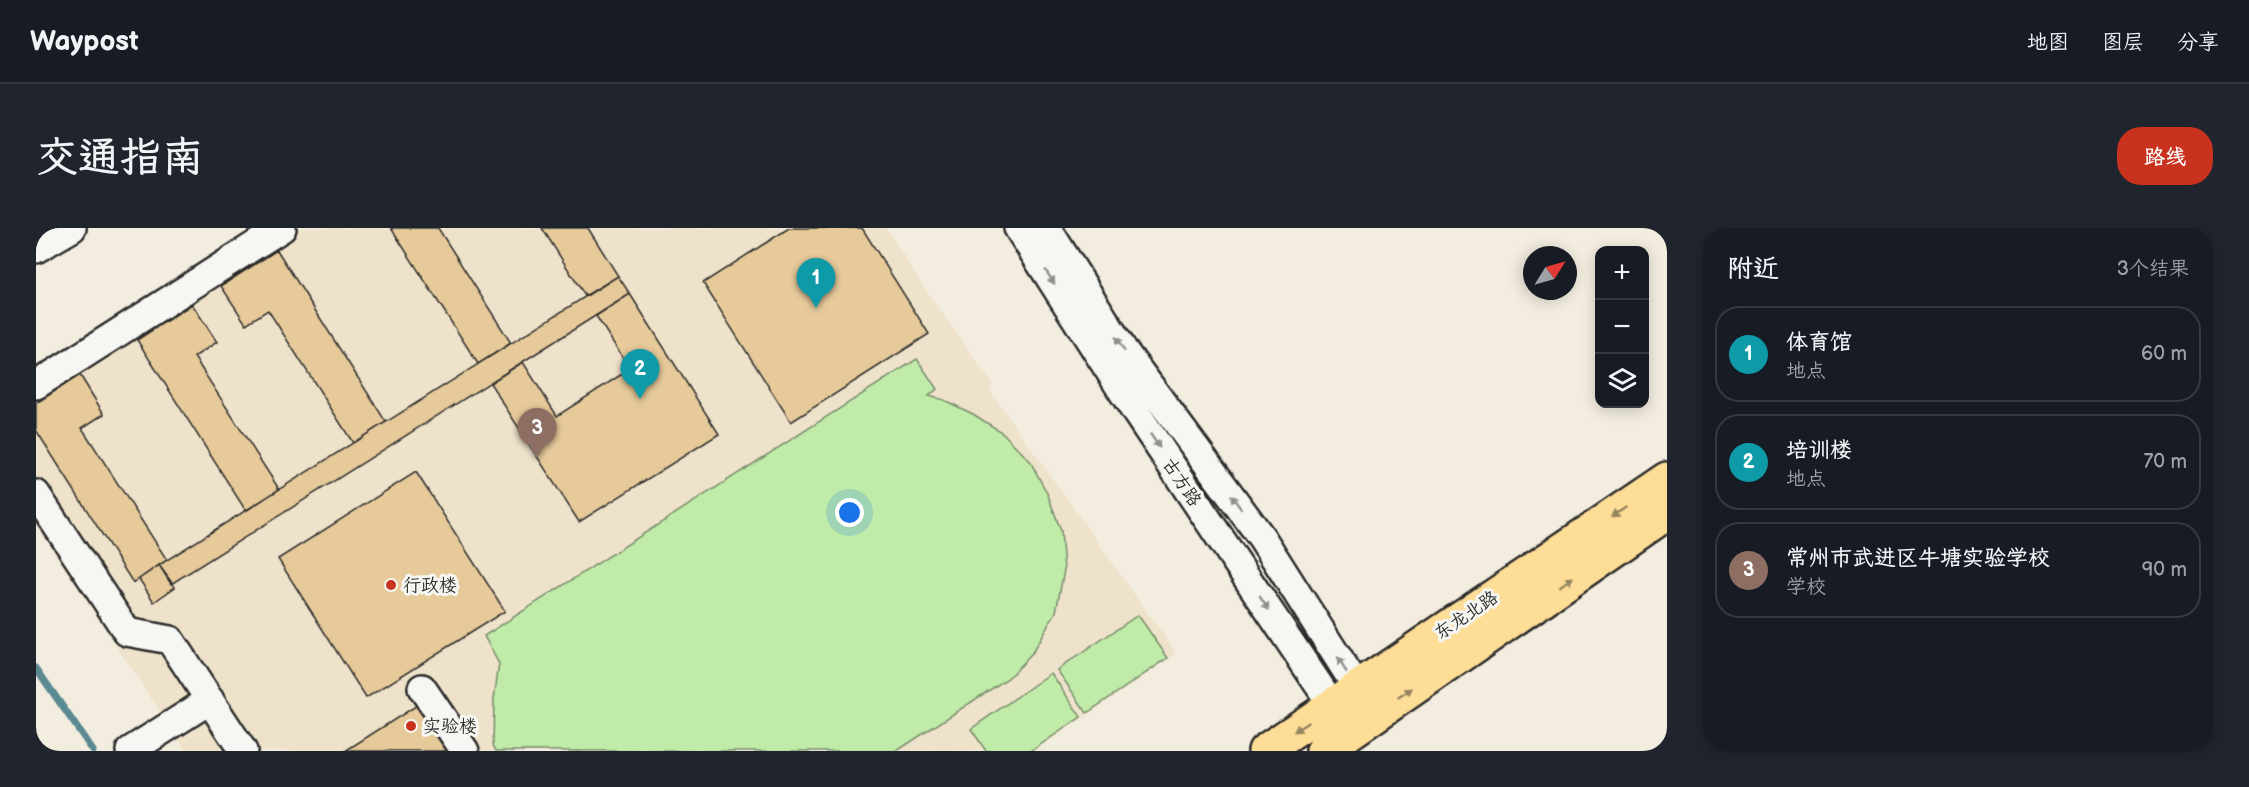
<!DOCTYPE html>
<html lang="zh">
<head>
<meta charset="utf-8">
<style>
  :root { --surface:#171b24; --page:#20242c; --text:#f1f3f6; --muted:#9ea1a6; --line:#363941; --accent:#c8321e }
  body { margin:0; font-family:"Balsamiq Sans","LXGW WenKai TC",sans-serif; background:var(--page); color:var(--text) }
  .controls { position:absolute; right:18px; top:18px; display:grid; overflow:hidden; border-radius:12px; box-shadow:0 3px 15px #0003 }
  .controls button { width:54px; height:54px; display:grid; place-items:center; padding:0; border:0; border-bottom:2px solid var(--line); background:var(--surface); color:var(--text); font:30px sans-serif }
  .compass { position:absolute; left:1487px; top:18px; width:54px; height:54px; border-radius:50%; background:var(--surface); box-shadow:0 3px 15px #0003; rotate:53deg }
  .you { position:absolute; left:814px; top:285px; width:21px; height:21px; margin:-15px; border:4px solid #fff; border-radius:50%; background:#1a73e8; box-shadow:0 0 0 9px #1a73e833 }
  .badge { display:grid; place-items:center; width:39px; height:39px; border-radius:50%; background:var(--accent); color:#fff; font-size:20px; font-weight:700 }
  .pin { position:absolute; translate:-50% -50px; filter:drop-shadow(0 2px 3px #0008) }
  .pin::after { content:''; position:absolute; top:32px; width:21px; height:18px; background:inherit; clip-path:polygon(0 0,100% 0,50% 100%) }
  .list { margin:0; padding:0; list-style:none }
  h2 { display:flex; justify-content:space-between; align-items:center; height:78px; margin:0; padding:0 24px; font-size:26px }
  h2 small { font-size:20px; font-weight:400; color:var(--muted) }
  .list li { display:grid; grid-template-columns:39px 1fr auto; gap:18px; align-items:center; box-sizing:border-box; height:96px; margin:0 12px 12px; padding:0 12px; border:2px solid var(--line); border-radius:24px }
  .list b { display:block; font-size:22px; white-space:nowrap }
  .list p { margin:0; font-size:20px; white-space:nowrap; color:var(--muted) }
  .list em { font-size:20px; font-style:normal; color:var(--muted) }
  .icon { flex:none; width:33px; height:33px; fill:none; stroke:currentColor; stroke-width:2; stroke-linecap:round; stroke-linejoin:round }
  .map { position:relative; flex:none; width:1631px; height:523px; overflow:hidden; border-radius:24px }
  header { display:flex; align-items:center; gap:36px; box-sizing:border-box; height:84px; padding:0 30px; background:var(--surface); border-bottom:2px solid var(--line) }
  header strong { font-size:28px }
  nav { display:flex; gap:33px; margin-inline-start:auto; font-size:21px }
  .intro { display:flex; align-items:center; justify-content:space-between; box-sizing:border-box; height:144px; padding:0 36px }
  h1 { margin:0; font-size:42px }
  .button { padding:15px 27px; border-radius:24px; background:var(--accent); color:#fff; font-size:21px; font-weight:700 }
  main { display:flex; gap:36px; padding:0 36px }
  aside { flex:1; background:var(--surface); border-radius:24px; box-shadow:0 3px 15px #0003 }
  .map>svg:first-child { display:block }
  .built { fill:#efe2cb }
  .green { fill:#c0eba8; stroke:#768b6a; stroke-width:1.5 }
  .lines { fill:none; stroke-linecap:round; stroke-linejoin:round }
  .stream { stroke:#5a8992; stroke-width:7 }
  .building { fill:#e6ca9a; stroke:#2b2b2b; stroke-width:1.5 }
  .minor-casing { stroke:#2b2b2b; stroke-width:32 }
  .major-casing { stroke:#2b2b2b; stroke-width:38 }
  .minor { stroke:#f6f6f2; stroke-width:27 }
  .major { stroke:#fedd96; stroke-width:33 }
  .oneway { fill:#90908e }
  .oneway2 { fill:#948460 }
  .poi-dot { fill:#c8321e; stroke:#f6f6f2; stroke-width:2 }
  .labels { text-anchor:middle; stroke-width:6; stroke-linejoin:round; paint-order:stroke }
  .street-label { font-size:18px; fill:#2b2b2b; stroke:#f6f6f2 }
  .poi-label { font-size:18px; fill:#2b2b2b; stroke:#f6f6f2; text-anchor:start }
</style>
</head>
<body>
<header>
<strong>Waypost</strong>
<nav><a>地图</a><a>图层</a><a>分享</a></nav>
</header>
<div class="intro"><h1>交通指南</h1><a class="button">路线</a></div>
<main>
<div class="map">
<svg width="1631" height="523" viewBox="0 0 1631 523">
  <rect width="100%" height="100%" fill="#f3ede0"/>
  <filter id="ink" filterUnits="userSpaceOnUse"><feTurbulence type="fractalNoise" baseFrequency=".0167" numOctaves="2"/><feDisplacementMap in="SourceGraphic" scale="12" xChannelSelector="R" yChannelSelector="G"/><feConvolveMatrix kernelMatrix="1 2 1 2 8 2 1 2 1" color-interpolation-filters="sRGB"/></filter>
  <g filter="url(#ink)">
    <path class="built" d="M222,0H850L885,55L956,155L955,164L1141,426L998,523H150L0,297V143Z"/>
    <path class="green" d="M881,131L901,161L893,168L908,172L937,186L967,205L994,233L1012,267L1025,303L1028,342L1020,384L996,425L972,450L861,523H460L457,517L458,471L463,436L448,408Z
      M1102,387L1132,430L1051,485L1021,442Z
      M1015,445L1045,489L995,523H950L935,501Z"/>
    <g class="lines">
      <path class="stream" d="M0,440L57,523"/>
    </g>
    <path class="building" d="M355,0H402L475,115L442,136Z
      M506,0H552L582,48L549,68Z
      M753,0H826L893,106L755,194L667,55Z
      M241,22L350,194L317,215L232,82L210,96L185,58Z
      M582,48L594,66L135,356L123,337Z
      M594,66L683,206L543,294L454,155L487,134L521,188L594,141L560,88Z
      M156,76L181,114L158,129L243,261L210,283L101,112Z
      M44,147L68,186L46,200L131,332L97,355L0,202V175Z
      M380,244L469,383L330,470L242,331Z
      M123,337L139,359L118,374L103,351Z
      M386,474L418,523H309Z"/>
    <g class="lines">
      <g class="minor-casing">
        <path id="minor" d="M982,0L1099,183L1307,493
          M1011,0L1088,123L1226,310L1332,477
          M0,21L36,0
          M0,157L246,0
          M0,266L91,404L134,412L207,523
          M386,460L429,523
          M94,523L174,472"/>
      </g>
      <g class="major-casing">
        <path id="major" d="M1229,523L1631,251
          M1287,523L1631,285"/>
      </g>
      <use href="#minor" class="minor"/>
      <use href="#major" class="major"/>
    </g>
    <defs><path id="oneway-solid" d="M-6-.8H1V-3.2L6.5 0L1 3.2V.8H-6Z" transform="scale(1.5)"/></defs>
    <g class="oneway">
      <use href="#oneway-solid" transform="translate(1014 49) rotate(57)"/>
      <use href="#oneway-solid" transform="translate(1084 116) rotate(-123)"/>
      <use href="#oneway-solid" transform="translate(1119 213) rotate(56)"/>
      <use href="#oneway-solid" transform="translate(1200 274) rotate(-126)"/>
      <use href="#oneway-solid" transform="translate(1228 375) rotate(56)"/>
      <use href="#oneway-solid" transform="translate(1306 437) rotate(-122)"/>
    </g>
    <g class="oneway2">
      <use href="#oneway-solid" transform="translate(1583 284) rotate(146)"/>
      <use href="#oneway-solid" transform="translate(1530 354) rotate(-34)"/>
      <use href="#oneway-solid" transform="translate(1369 465) rotate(-34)"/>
      <use href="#oneway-solid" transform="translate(1265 499) rotate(146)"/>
    </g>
  </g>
  <g class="poi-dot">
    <circle cx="355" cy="357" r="6"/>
    <circle cx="375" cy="498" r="6"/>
  </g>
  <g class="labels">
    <g class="street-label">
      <text transform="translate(1146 254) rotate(56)" y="6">古方路</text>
      <text transform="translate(1430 387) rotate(-34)" y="6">东龙北路</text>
    </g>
    <g class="poi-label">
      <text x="367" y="363">行政楼</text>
      <text x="387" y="504">实验楼</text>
    </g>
  </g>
</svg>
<div class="controls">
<button>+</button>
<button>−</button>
<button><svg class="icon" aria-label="layers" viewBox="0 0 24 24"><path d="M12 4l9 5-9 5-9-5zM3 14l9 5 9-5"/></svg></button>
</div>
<svg class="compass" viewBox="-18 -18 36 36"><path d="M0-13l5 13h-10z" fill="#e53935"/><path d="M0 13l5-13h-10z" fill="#9ea1a6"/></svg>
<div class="you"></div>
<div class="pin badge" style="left:780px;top:80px;background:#0f9aa8">1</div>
<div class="pin badge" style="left:604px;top:171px;background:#0f9aa8">2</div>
<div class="pin badge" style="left:501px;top:230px;background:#8d6e63">3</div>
</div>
<aside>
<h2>附近<small>3个结果</small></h2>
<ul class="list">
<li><span class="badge" style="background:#0f9aa8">1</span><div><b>体育馆</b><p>地点</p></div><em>60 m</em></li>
<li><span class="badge" style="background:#0f9aa8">2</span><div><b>培训楼</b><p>地点</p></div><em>70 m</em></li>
<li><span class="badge" style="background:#8d6e63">3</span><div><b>常州市武进区牛塘实验学校</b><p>学校</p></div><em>90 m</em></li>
</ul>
</aside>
</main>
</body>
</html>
